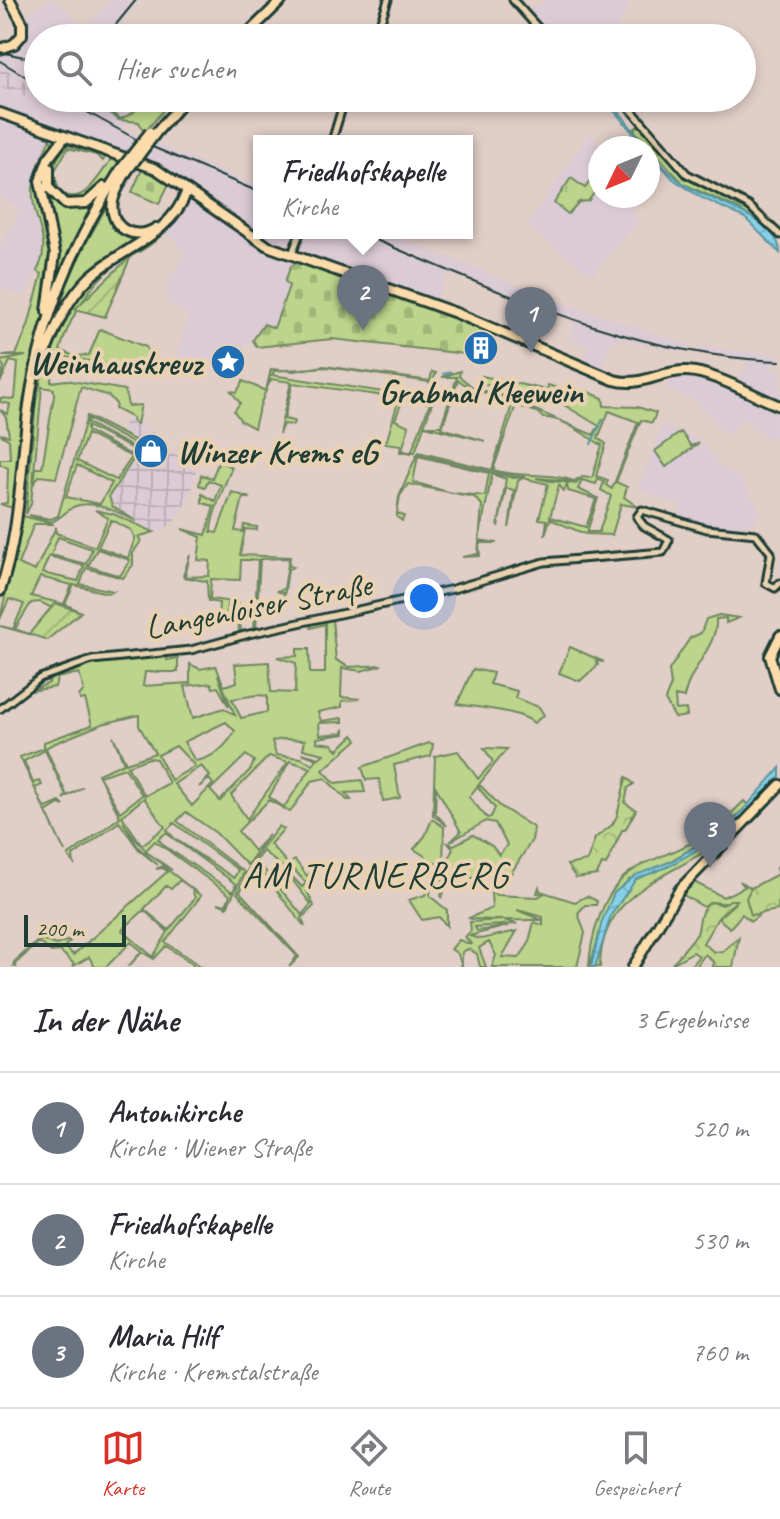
<!DOCTYPE html>
<html lang="de">
<head>
<meta charset="utf-8">
<style>
  :root { --surface:#fff; --page:#f7f7f7; --text:#2b2b33; --muted:#7c7c81; --line:#e1e1e2; --accent:#d93025 }
  body { margin:0; font-family:Caveat,sans-serif; background:var(--page); color:var(--text) }
  .compass { position:absolute; left:588px; top:136px; width:72px; height:72px; border-radius:50%; background:var(--surface); box-shadow:0 4px 12px #0003; rotate:227deg }
  .scale { position:absolute; left:24px; bottom:20px; width:102px; box-sizing:border-box; padding-left:8px; border:4px solid #1f3d34; border-top:0; font-size:22px; line-height:28px; white-space:nowrap; color:#1f3d34; -webkit-text-stroke:6px #e9d2b2; paint-order:stroke }
  .you { position:absolute; left:424px; top:598px; width:28px; height:28px; margin:-20px; border:6px solid #fff; border-radius:50%; background:#1a73e8; box-shadow:0 0 0 12px #1a73e833 }
  .badge { display:grid; place-items:center; width:52px; height:52px; border-radius:50%; background:var(--accent); color:#fff; font-size:26px; font-weight:700 }
  .pin { position:absolute; translate:-50% -66px; filter:drop-shadow(0 2px 4px #0008) }
  .pin::after { content:''; position:absolute; top:42px; width:28px; height:24px; background:inherit; clip-path:polygon(0 0,100% 0,50% 100%) }
  .popup { position:absolute; left:253px; top:135px; width:220px; height:104px; box-sizing:border-box; display:grid; place-content:center; border-radius:0px; background:var(--surface); filter:drop-shadow(0 2px 6px #0005); font-size:26px; white-space:nowrap; color:var(--muted) }
  .popup b { font-size:30px; color:var(--text) }
  .popup::after { content:''; position:absolute; left:50%; top:100%; margin-left:-16px; border:16px solid transparent; border-top-color:var(--surface) }
  .list { margin:0; padding:0; list-style:none }
  h2 { display:flex; justify-content:space-between; align-items:center; height:104px; margin:0; padding:0 32px; font-size:34px }
  h2 small { font-size:26px; font-weight:400; color:var(--muted) }
  .list li { display:grid; grid-template-columns:52px 1fr auto; gap:24px; align-items:center; box-sizing:border-box; height:112px; padding:0 32px; border-top:2px solid var(--line) }
  .list b { display:block; font-size:30px; white-space:nowrap }
  .list p { margin:0; font-size:26px; white-space:nowrap; color:var(--muted) }
  .list em { font-size:26px; font-style:normal; color:var(--muted) }
  .icon { flex:none; width:44px; height:44px; fill:none; stroke:currentColor; stroke-width:2; stroke-linecap:round; stroke-linejoin:round }
  .map { position:relative; flex:none; width:780px; height:967px; overflow:hidden }
  .search { position:absolute; background:var(--surface); box-shadow:0 4px 12px #0003; left:24px; right:24px; top:24px; height:88px; display:flex; align-items:center; gap:20px; box-sizing:border-box; padding:0 28px; border-radius:44px; color:var(--muted); font-size:30px }
  .sheet { height:440px; background:var(--surface) }
  nav { display:flex; justify-content:space-around; align-items:center; box-sizing:border-box; height:112px; border-top:2px solid var(--line); background:var(--surface); font-size:22px; color:var(--muted) }
  nav a { display:grid; justify-items:center; gap:4px }
  nav .on { color:var(--accent) }
  .map>svg:first-child { display:block }
  .built { fill:#dbcbd5 }
  .industrial { fill:url(#industrial-grid) }
  .grass { fill:#bcd48b; stroke:#6e8860; stroke-width:2; fill-rule:evenodd }
  .forest { fill:url(#forest-crowns); stroke:#6e8860; stroke-width:2 }
  .cemetery { fill:url(#cemetery-stones); stroke:#6e8860; stroke-width:2 }
  .park { fill:url(#park-tufts); stroke:#6e8860; stroke-width:2 }
  .garden { fill:url(#garden-furrows); stroke:#6e8860; stroke-width:2 }
  .water { fill:url(#water-waves); stroke:#5d96a0; stroke-width:2 }
  .lines { fill:none; stroke-linecap:round; stroke-linejoin:round }
  .stream { stroke:#5d96a0; stroke-width:2 }
  .minor-casing { stroke:#1f3d34; stroke-width:11 }
  .major-casing { stroke:#1f3d34; stroke-width:14 }
  .minor { stroke:#e9d2b2; stroke-width:5 }
  .major { stroke:#fddcac; stroke-width:8 }
  .rail { stroke:#1f3d34; stroke-width:2 }
  .major-bridge-casing { stroke:#1f3d34; stroke-width:14; stroke-linecap:butt }
  .major-bridge { stroke:#fddcac; stroke-width:8 }
  .labels { text-anchor:middle; stroke-width:8; stroke-linejoin:round; paint-order:stroke }
  .poi-label { font-size:34px; font-weight:bold; fill:#1f3d34; stroke:#e9d2b2; text-anchor:end }
  .street-label { font-size:34px; fill:#1f3d34; stroke:#e9d2b2 }
  .neighbourhood-label { font-size:36px; letter-spacing:2px; fill:#1f3d34; stroke:#e9d2b2 }
</style>
</head>
<body>
<div class="map">
<svg width="780" height="967" viewBox="0 0 780 967">
  <defs>
    <pattern id="industrial-grid" width="8" height="8" patternUnits="userSpaceOnUse" patternTransform="scale(2)"><rect width="8" height="8" fill="#dbcbd5"/><path d="M0 4h8M4 0v8" fill="none" stroke="#bcafb7"/></pattern>
    <pattern id="forest-crowns" width="20" height="18" patternUnits="userSpaceOnUse" patternTransform="scale(2)"><rect width="20" height="18" fill="#bcd48b"/><path d="M2 6a3 3 0 1 1 6 0M12 15a3 3 0 1 1 6 0" fill="none" stroke="#a1b779"/></pattern>
    <pattern id="cemetery-stones" width="16" height="16" patternUnits="userSpaceOnUse" patternTransform="scale(2)"><rect width="16" height="16" fill="#bcd48b"/><path d="M2 7V4a2 2 0 0 1 4 0v3zM10 15v-3a2 2 0 0 1 4 0v3z" fill="#a1b779"/></pattern>
    <pattern id="park-tufts" width="24" height="20" patternUnits="userSpaceOnUse" patternTransform="scale(2)"><rect width="24" height="20" fill="#bcd48b"/><path d="M3 7l-1-3M5 7V3M7 7l1-3M15 17l-1-3M17 17v-4M19 17l1-3" fill="none" stroke="#a1b779"/></pattern>
    <pattern id="garden-furrows" width="10" height="10" patternUnits="userSpaceOnUse" patternTransform="scale(2)"><rect width="10" height="10" fill="#bcd48b"/><path d="M-1 1l2-2M0 10L10 0M9 11l2-2" fill="none" stroke="#a1b779"/></pattern>
    <pattern id="water-waves" width="16" height="10" patternUnits="userSpaceOnUse" patternTransform="scale(2)"><rect width="16" height="10" fill="#87d1e8"/><path d="M0 5q4-4 8 0t8 0" fill="none" stroke="#74b4c8"/></pattern>
  </defs>
  <rect width="100%" height="100%" fill="#e1cec7"/>
  <filter id="ink" filterUnits="userSpaceOnUse"><feTurbulence type="fractalNoise" baseFrequency=".0125" numOctaves="2"/><feDisplacementMap in="SourceGraphic" scale="16" xChannelSelector="R" yChannelSelector="G"/><feConvolveMatrix kernelMatrix="1 2 1 2 8 2 1 2 1" color-interpolation-filters="sRGB"/></filter>
  <g filter="url(#ink)">
    <path class="built" d="M51,0H55L84,27L112,0H140L110,38H38V88L0,66V44L16,35L23,17Z
      M546,0H631L612,38H556L549,34L527,12Z
      M0,87L43,103L46,98H145L122,128L259,187V233H386L568,305L690,345L685,352L613,338L601,371L582,364L589,347L568,339L576,324L545,311L531,340L509,330L522,302L468,279L448,274L432,309L298,262L291,266L286,280L289,285L274,328L264,325L235,356L173,367L188,315L167,302L168,282L186,254L178,247L177,240L165,234L185,203L191,199L160,176L50,139L33,189L44,234L45,257L25,296L0,288V250L20,208L0,198Z
      M590,132L601,148L600,196H648V189L654,195L631,210L639,221L592,275L527,226Z
      M697,346L780,356V363H767L775,370L780,368V411L774,425L779,429L770,440L742,417L731,434L714,425L713,418L699,408V403L667,389L673,377L693,366L736,383L749,361L692,353Z
      M662,426L679,430L699,441L715,457L717,464L739,477L761,511L753,525L722,528L698,522L679,515L682,506L638,489Z"/>
    <path class="industrial" d="M0,66L38,88V98H46L44,103L0,87Z
      M129,416L133,422L162,437L159,446L162,448L176,454L184,451L199,455L192,488L183,508L172,524L158,533L128,517L109,500V493L144,445L120,433Z"/>
    <path class="grass" d="M90,98L121,119L134,112L139,98H174L144,133L139,122L119,120Z
      M639,125L691,181L747,209L768,225L765,228L739,209L684,184L636,133L634,129Z
      M50,139L54,146L38,189L53,244L50,284L25,399L16,509L0,504L7,503L8,468L0,464V459H10L9,440L0,434L9,436L6,417L0,410L8,414L10,404L0,402V398L15,399L18,363L10,361L0,383L4,367L0,361L26,356H0L16,355L28,326L42,274L37,271C52,243 36,227 33,199C31,178 42,157 50,139Z
      M60,143L45,176C45,216 81,212 103,192L69,253L50,300L56,243L42,182Z
      M68,145L105,157L103,161L96,155L68,148L54,172L59,191C83,210 100,174 112,158L122,161L103,186L85,202L60,199C48,179 51,162 68,145Z
      M111,198L110,203L129,235L165,222L97,269L48,335L74,265Z
      M175,218C162,238 148,248 129,257C94,274 70,316 60,350L74,356L89,355L100,329L146,347L150,359L173,367L138,369L52,355L51,382L66,380L125,390L128,406L141,405L137,424L132,421L133,418L115,409L116,404L109,396L81,387L56,478L39,476L34,484L36,468H42L54,396V389L42,387L31,504L26,514L36,401L49,347L59,322L91,279Z
      M324,366L430,381L432,372L436,373L432,383L438,386L415,452H400L401,445L378,442L387,440L399,398L293,383L284,419L294,421L293,425L283,424L279,434L291,382L271,379C263,395 258,410 254,428L241,421L234,411L240,403L231,391L237,392L243,381L266,391L271,369L294,371ZM327,367L430,382L433,390L429,399L272,375L274,371ZM403,399L430,403L411,453L402,450L409,426L395,420Z
      M460,371L459,376L475,389L512,397L513,394L481,383L482,376L547,390L548,385L584,396L586,391L603,398L604,406L638,407L656,413L652,423L641,420L616,482L627,487L624,497L638,507L621,504L612,535L585,534L550,519L545,535L547,520L539,519L548,484L523,478L518,481L509,528L514,490L506,488L498,527L506,479L492,474L479,540L497,543H479L480,556L462,557L478,554L482,505L474,497L408,484L400,496L397,513L404,516L402,521L397,517C397,510 398,504 399,497L417,454L513,478L526,477L514,476L418,452L492,470L512,405L493,396L513,399L474,390L458,380L442,428L485,441L425,426H441L457,377H442ZM518,397L559,402L599,426L593,435L517,402ZM516,405L539,413L543,418C564,417 586,437 602,445L592,478L582,477L576,484C562,481 549,482 536,478C549,479 562,479 575,482L579,478L574,481C549,472 520,478 493,470ZM609,411L638,422L612,489L606,485L608,480L596,476L606,444L598,438ZM418,456L489,473L485,496L452,493L413,482ZM598,479L604,482L601,490L611,496L599,532H587L598,498L578,489L582,480L596,484ZM567,484L568,491L596,499L586,527L550,517L559,485L564,491Z
      M87,416L144,445L142,448L88,419L87,423L140,451L136,456L131,453L133,449L87,426V431L135,457L109,496L112,506L136,521C119,513 92,498 73,507C65,512 60,519 51,522L29,515L51,519L58,516ZM87,434L132,457L116,480L77,461ZM77,465L112,483L100,504L66,497Z
      M681,432L691,446L699,443L666,467L655,451Z
      M219,461L232,467C226,482 210,518 211,532L217,533L232,492L250,498H243L235,531L243,532L244,525L257,527V530L245,529L240,555L290,557L289,566L293,567L288,569L283,604L284,593L276,591L284,589L289,558L260,559L256,629L271,627L239,634L237,604H227L226,621H218L219,603L208,601L207,581H205L184,577L183,576L190,555L185,577L209,576L210,561L198,560L201,537L182,529L206,535L214,506L202,503V494L215,501L221,485L208,480L205,487L199,485L201,475L212,478ZM241,560H258L254,629L241,631L239,603L210,599L211,579L240,580Z
      M95,510L113,514L154,532L138,537L141,541L133,553V565L123,578L86,568L80,584L113,591L107,593L74,585L65,604L81,612L55,603L52,608L40,602L31,603L15,629L29,634L0,626L13,629L24,604L9,599L0,619L23,516L54,524H34L18,564L35,571L56,527V533L95,547L108,518ZM111,520L131,530L135,538L128,558L98,547ZM58,537L92,549L86,564L51,555ZM97,549L130,560L120,576L88,566ZM49,556L84,566L78,581L42,573ZM40,577L72,585L64,604L31,596Z
      M719,615L739,618L726,623V618L716,619C718,646 689,668 684,698L675,696L676,710L686,709L687,716L675,718L665,700L671,685L669,670L690,638L701,633L706,619Z
      M332,619L336,660L349,667L382,665L361,671L342,668L341,697L360,699L342,701V707L318,712L321,721L343,718V722L319,723L320,735L342,733L344,730L345,734L317,738V742L332,744L338,750L353,735L357,740L323,770L335,783L362,780L365,792L345,793L351,800H347L325,778L312,781L290,812L269,800L238,831L254,851L269,835L247,865L216,833L186,812L177,821L244,872L227,907L218,903L226,905L230,895L155,841L145,851L172,870C150,857 138,844 123,822L138,847L158,865L140,851L119,822L73,856L74,864L68,856L120,817L98,774L124,763L113,736L126,763L155,753L139,726V715L102,724L53,744L46,748L67,796L83,787L63,799L66,795L45,750L24,761L33,783L40,781L42,785L35,788L44,809L60,802L64,806L59,804L46,812L65,852L20,757L44,748V742L92,725L85,699L80,700L79,696L84,690L79,673L57,678L55,687L31,691L49,683L50,677L115,657L166,655L167,660L178,658V672H145L143,686L190,683V664L200,669L216,666L224,686L237,682L235,664L269,662L271,692L295,693L296,663L277,657L297,656V649H309L310,673H325V624L311,628L310,625ZM218,675L235,715L224,708L193,718L185,686L211,683L213,688L218,687L229,707ZM257,695L267,696V712L241,718L232,699ZM226,722L235,731C226,747 214,758 195,761L184,742ZM284,739L305,740L303,749L324,754L319,758L302,753L317,759L313,765L301,758L276,755L272,741ZM176,746L195,766L171,780L158,755ZM246,755L254,761L251,769L220,801L210,790ZM269,756L288,762L247,819L231,795ZM149,758L156,759L169,783L145,796L127,766ZM290,761L311,768L284,807L269,797ZM201,766L210,776L199,787L209,779L213,784L192,806L174,784ZM125,768L142,795L120,812L99,776ZM144,798L165,827L142,845L122,816ZM174,823L238,870L234,878L174,838L167,830ZM166,833L236,884L233,892L166,847L158,839Z
      M570,647L604,662L596,661L598,665L580,681L559,673Z
      M473,669L493,673L490,684L517,691L515,698L539,707L544,715L534,723C519,710 478,708 457,704Z
      M429,743L433,744L431,756L394,765L400,798L383,801L379,779L366,780L362,767Z
      M484,748L507,749L469,797L487,818L491,817L495,808L478,787L480,785L500,806L534,828L532,840L510,875H481L446,887L441,898L445,866L453,849L448,843L454,845L473,835L492,846L499,855L507,845L495,823L486,821L450,842L461,832L436,787L435,813L447,826L433,815L435,756L458,751L478,779L493,762Z
      M744,801L748,805L722,830L667,863L630,879L614,893L589,967C590,940 601,901 620,881C635,864 665,856 685,846C708,836 726,819 744,801Z
      M432,819L444,827L443,868L414,849L425,836Z
      M737,825C693,876 601,878 600,967H595L611,915L636,879L669,866Z
      M279,826L284,829L270,844L288,864L284,868L302,887L306,883L289,864L295,860L307,876L314,868L317,870L306,889L314,906L302,918L305,927L255,863L240,892L299,957L289,967L297,956L237,893L250,864ZM263,851L283,868L311,904L302,915L256,860Z
      M163,866L201,896L165,942L202,967H193V964L166,946L154,959L142,952L128,967L142,951L131,942L106,967H95L89,957L72,967L74,964L60,951L51,952L39,942L15,964L16,967L13,966L14,962L40,939L56,945L72,939L65,946L73,955L168,871L162,868L156,869ZM180,880L192,889L195,898L169,930L144,909L166,886L171,889ZM144,910L168,932L153,957L122,930Z
      M431,881L430,896L447,910V926L439,917L422,920L409,900L425,895Z
      M692,881L723,897L745,887L740,881L751,888L749,907L758,916L751,921L742,914L730,928L718,918L734,904L711,902L704,907L680,893Z
      M539,887L540,891L575,902L587,896L597,901L596,905H585L578,913L585,933L577,967H492L496,955L489,942L479,948L486,967H480L477,954L468,949L462,952V967L458,954L451,949L459,940L472,945L465,937L471,931L470,922L503,920L517,924L475,927L477,931L508,926L469,936L481,939L517,931L502,957L519,958L528,945L534,922L543,925V917L517,910L542,920C532,920 475,921 469,918L492,908L491,892L496,895L538,897L543,894L537,893Z"/>
    <path class="forest" d="M626,777L634,784L628,788L625,803L636,810L625,830H622L606,865L602,864L597,875L576,878L567,865L587,861L595,838L612,825L617,816Z
      M780,864L778,910L751,915L746,898L751,888L778,874L776,869Z
      M730,900H737L718,918L703,943L714,952L723,951L739,937L733,967H712L714,963L705,954L696,967H690L699,956L693,952L672,964L697,934C701,922 697,912 711,902L723,905Z"/>
    <path class="cemetery" d="M143,167L170,182L159,204L132,192Z
      M298,262L491,332L484,351L477,348L474,355L332,339L257,347L253,340L264,324L274,328L289,286L285,281L291,266Z"/>
    <path class="park" d="M593,177L600,185L588,201L579,202L568,214L554,203L571,178L585,188Z"/>
    <path class="garden" d="M131,256L105,317L75,309Z
      M55,603L81,612L47,640L29,634Z"/>
    <path class="water" d="M603,98L610,101C635,130 660,172 694,190C717,203 780,220 780,253L745,218L700,197L673,179Z
      M780,768V777L737,825L718,838L669,866L636,879L611,915L595,967H591L602,921L614,893L636,875L672,861L732,823Z"/>
    <g class="lines">
      <path class="stream" d="M443,374L451,372
        M436,390L438,386
        M591,444L603,419"/>
      <g class="minor-casing">
        <path id="minor" d="M513,0L547,38
          M375,38L388,0
          M621,98L687,174L749,206L780,235
          M332,141L345,98
          M292,254L300,233
          M0,709L40,678L92,660L191,650L249,634L453,589L544,562L663,552L669,540L644,526L637,517L642,510L707,529L756,534L771,553L766,583L775,588L780,583"/>
      </g>
      <g class="major-casing">
        <path id="major" d="M243,38L282,0
          M0,49L14,44L22,35V22L10,0
          M0,113L156,169L266,245
          M155,134L186,98
          M49,168V188L65,204L86,203L104,187
          M127,171C122,180 115,191 113,201C108,228 135,242 156,228
          M270,247L456,313L614,380C642,388 660,370 687,371C713,372 754,396 780,406
          M47,311L55,254L40,181L48,159L64,138
          M41,364C54,332 64,302 90,277C123,247 170,237 187,191
          M0,591C21,530 20,468 29,405C41,318 74,242 121,169
          M780,636L770,656L780,689
          M633,967L680,889L780,785"/>
      </g>
      <use href="#minor" class="minor"/>
      <use href="#major" class="major"/>
      <path class="rail" d="M105,38L136,0
        M0,52L38,60
        M0,61L38,84
        M62,98L143,143L259,192
        M359,233C495,289 630,356 780,361"/>
      <g class="major-bridge-casing">
        <path id="major-bridge" d="M121,169L150,132
          M127,171L155,134"/>
      </g>
      <use href="#major-bridge" class="major-bridge"/>
    </g>
  </g>
  <defs>
    <g id="building-disc" transform="scale(1.8)"><circle r="9.5" fill="#1f6fb2" stroke="#e9d2b2"/><path d="M-4-6H4V6H1V3H-1V6H-4ZM-2.5-4.3h1.7v1.8h-1.7ZM.8-4.3h1.7v1.8H.8ZM-2.5-1h1.7V.8h-1.7ZM.8-1h1.7V.8H.8Z" fill="#fff"/></g>
    <g id="sight-disc" transform="scale(1.8)"><circle r="9.5" fill="#1f6fb2" stroke="#e9d2b2"/><path d="M0-6L1.8-2.2L6-1.7L2.9 1.2L3.7 5.4L0 3.3L-3.7 5.4L-2.9 1.2L-6-1.7L-1.8-2.2Z" fill="#fff"/></g>
    <g id="shop-disc" transform="scale(1.8)"><circle r="9.5" fill="#1f6fb2" stroke="#e9d2b2"/><path d="M-5-2.5h2.3a2.7 3.5 0 0 1 5.4 0H5L5.5 6h-11ZM-1.5-2.5h3a1.5 2.3 0 0 0-3 0Z" fill="#fff"/></g>
  </defs>
  <g fill-rule="evenodd">
    <use href="#building-disc" x="481" y="348"/>
    <use href="#sight-disc" x="228" y="362"/>
    <use href="#shop-disc" x="151" y="451"/>
  </g>
  <g class="labels">
    <g class="poi-label">
      <text x="202" y="374">Weinhauskreuz</text>
      <text x="481" y="403" text-anchor="middle">Grabmal Kleewein</text>
      <text x="177" y="463" text-anchor="start">Winzer Krems eG</text>
    </g>
    <g class="street-label">
      <text transform="translate(258 605) rotate(-11)" y="12">Langenloiser Straße</text>
    </g>
    <g class="neighbourhood-label">
      <text x="376" y="887">AM TURNERBERG</text>
    </g>
  </g>
</svg>
<svg class="compass" viewBox="-18 -18 36 36"><path d="M0-13l5 13h-10z" fill="#e53935"/><path d="M0 13l5-13h-10z" fill="#7c7c81"/></svg>
<div class="scale">200 m</div>
<div class="you"></div>
<div class="pin badge" style="left:531px;top:353px;background:#6b7280">1</div>
<div class="pin badge" style="left:363px;top:331px;background:#6b7280">2</div>
<div class="popup"><b>Friedhofskapelle</b>Kirche</div>
<div class="pin badge" style="left:710px;top:868px;background:#6b7280">3</div>
<div class="search"><svg class="icon" aria-label="search" viewBox="0 0 24 24"><circle cx="10" cy="10" r="6"/><path d="M15 15l6 6"/></svg>Hier suchen</div>
</div>
<section class="sheet">
<h2>In der Nähe<small>3 Ergebnisse</small></h2>
<ul class="list">
<li><span class="badge" style="background:#6b7280">1</span><div><b>Antonikirche</b><p>Kirche · Wiener Straße</p></div><em>520 m</em></li>
<li><span class="badge" style="background:#6b7280">2</span><div><b>Friedhofskapelle</b><p>Kirche</p></div><em>530 m</em></li>
<li><span class="badge" style="background:#6b7280">3</span><div><b>Maria Hilf</b><p>Kirche · Kremstalstraße</p></div><em>760 m</em></li>
</ul>
</section>
<nav>
<a class="on"><svg class="icon" aria-label="map" viewBox="0 0 24 24"><path d="M3 6l6-2 6 2 6-2v14l-6 2-6-2-6 2zM9 4v14M15 6v14"/></svg>Karte</a>
<a><svg class="icon" aria-label="directions" viewBox="0 0 24 24"><path d="M12 3l9 9-9 9-9-9zM9 14v-3h6M13 9l2 2-2 2"/></svg>Route</a>
<a><svg class="icon" aria-label="saved" viewBox="0 0 24 24"><path d="M7 4h10v16l-5-4-5 4z"/></svg>Gespeichert</a>
</nav>
</body>
</html>
